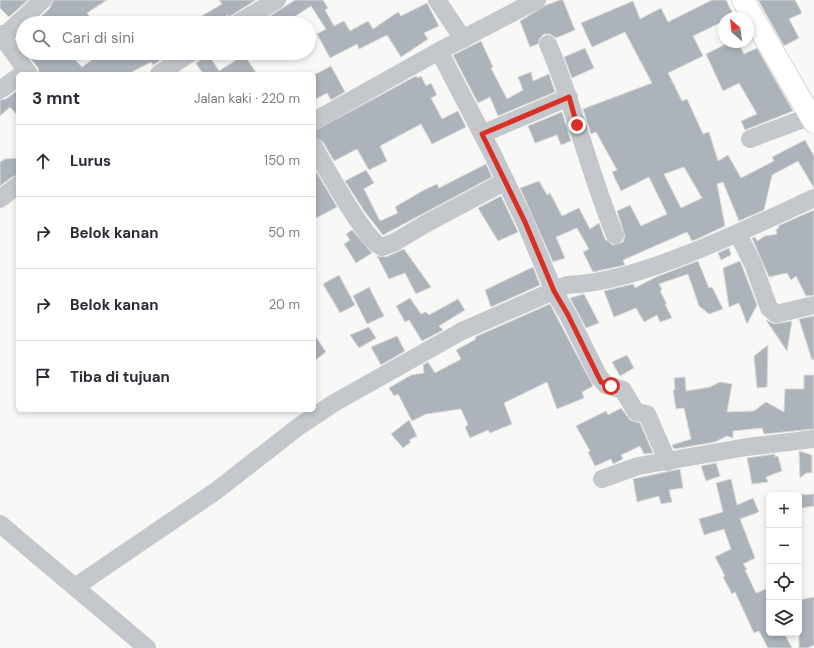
<!DOCTYPE html>
<html lang="id">
<head>
<meta charset="utf-8">
<style>
  :root { --surface:#fff; --page:#f2f2f3; --text:#2b2b33; --muted:#7c7c81; --line:#e1e1e2 }
  body { margin:0; font-family:"DM Sans",sans-serif; background:var(--page); color:var(--text) }
  .controls { position:absolute; right:12px; bottom:12px; display:grid; overflow:hidden; border-radius:6px; box-shadow:0 2px 6px #0003 }
  .controls button { width:36px; height:36px; display:grid; place-items:center; padding:0; border:0; border-bottom:1px solid var(--line); background:var(--surface); color:var(--text); font:20px sans-serif }
  .compass { position:absolute; left:718px; top:12px; width:36px; height:36px; border-radius:50%; background:var(--surface); box-shadow:0 2px 6px #0003; rotate:332deg }
  .stop { position:absolute; width:12px; height:12px; margin:-9px; border:3px solid #d93025; border-radius:50%; background:#fff }
  .stop.end { background:#d93025; border-color:#fff; box-shadow:0 1px 4px #0008 }
  .list { margin:0; padding:0; list-style:none }
  h2 { display:flex; justify-content:space-between; align-items:center; height:52px; margin:0; padding:0 16px; font-size:17px }
  h2 small { font-size:13px; font-weight:400; color:var(--muted) }
  .list li { display:grid; grid-template-columns:26px 1fr auto; gap:12px; align-items:center; box-sizing:border-box; height:72px; padding:0 16px; border-top:1px solid var(--line) }
  .list b { display:block; font-size:15px; white-space:nowrap }
  .list em { font-size:13px; font-style:normal; color:var(--muted) }
  .icon { flex:none; width:22px; height:22px; fill:none; stroke:currentColor; stroke-width:2; stroke-linecap:round; stroke-linejoin:round }
  .map { position:relative; flex:none; width:814px; height:648px; overflow:hidden }
  .search { position:absolute; background:var(--surface); box-shadow:0 2px 6px #0003; left:16px; top:16px; width:300px; height:44px; display:flex; align-items:center; gap:10px; box-sizing:border-box; padding:0 14px; border-radius:22px; color:var(--muted); font-size:15px }
  .panel { position:absolute; background:var(--surface); box-shadow:0 2px 6px #0003; left:16px; top:72px; width:300px; height:340px; border-radius:6px }
  .map>svg:first-child { display:block }
  .building { fill:#adb3ba; stroke:#d9dad8; fill-rule:evenodd }
  .lines { fill:none; stroke-linecap:round; stroke-linejoin:round }
  .major-casing { stroke:#b7babf; stroke-width:23 }
  .minor { stroke:#c4c7cb; stroke-width:18 }
  .major { stroke:#fff; stroke-width:22 }
  .route { stroke:#d93025; stroke-width:5 }
</style>
</head>
<body>
<div class="map">
<svg width="814" height="648" viewBox="0 0 814 648">
  <rect width="100%" height="100%" fill="#f8f8f6"/>
  <path class="building" d="M0,0H28L9,17L0,8Z
    M53,0H107L87,13L94,23H34L50,8Z
    M219,0H256L229,17L228,15L214,23H190L222,4Z
    M295,0H323L328,8L325,10L334,26L344,21L350,31L368,21L373,29L398,12L401,16L427,3L439,26L424,33L428,39L401,57L387,35L359,49L357,44L330,58L317,34L326,29L311,6L285,23H259Z
    M560,0H563L575,30L556,38L550,34H544L540,38L538,44L530,47L520,21L546,5Z
    M712,0H726L734,16L724,18V21L693,36L703,56L668,73L682,101L687,99L703,134L709,132L718,161L728,155L741,178L774,161L772,157L805,140L814,156V188L798,161L772,175L764,210L739,221L723,182L717,184L725,226L697,239L692,241L687,232L623,260L625,265L593,272L583,252L589,249L577,228L556,237L565,258L553,262L520,188L539,181L547,195L550,193L562,216L579,208L590,229L599,223L605,239L613,245L623,242L625,236L617,211L630,205L641,226L667,214L649,177L621,191L612,172L617,170L596,132L591,134L583,109L652,83L625,32L592,47L581,23L633,1L640,19L661,8L668,22ZM684,167L702,198L681,208L664,174Z
    M758,0H795L802,13L789,19L799,38L784,46Z
    M481,41L493,67L491,68L507,99L523,90L518,77L531,72L533,81L549,74L555,92L498,116L490,97L478,103L453,55Z
    M730,42H738L744,54L757,48L793,111L745,130L741,121L757,114L739,83L723,91L706,54Z
    M585,48L594,68L572,78L564,57Z
    M27,53H69L82,67L102,53H171L153,65L151,62L128,74H39L38,68Z
    M209,55L219,71L244,55L257,74H203L196,63Z
    M331,66L345,92L331,100L327,93L314,100V75Z
    M416,76L418,78L421,76L426,86L431,83L437,95L431,98L442,119L458,111L466,127L432,144L421,124L380,146L387,161L369,170L357,149L334,161L323,142L314,137V131Z
    M18,90V116L10,107L0,116V100L6,99Z
    M562,112L571,141L561,145L557,135L535,143L528,126Z
    M18,158V175L12,177L0,186V162L5,159Z
    M486,164L492,177L383,235L365,212L345,181L366,170L374,183L364,189L380,221L398,213L395,207L424,190L437,184L439,188Z
    M314,168L337,207L314,219Z
    M501,196L518,232L498,241L478,208Z
    M814,210V295L806,296L796,276L791,280L787,273L769,277L752,238L755,237L757,241L765,236L777,234L776,230L779,228L778,226Z
    M352,230L372,253L356,263L344,244L350,240L346,234Z
    M729,248L731,255L721,260L718,253Z
    M404,249L431,287L416,294L405,273L389,279L377,256L386,257Z
    M698,261L709,288L712,287L723,309L709,314L699,306L688,274L659,284L662,290L660,291L667,304H665L672,318L660,322L657,315L644,322L636,308L614,317L604,291L633,284L635,288L656,277Z
    M740,261L757,305L747,324L739,303L729,307L723,268Z
    M533,267L540,285L491,307L485,290Z
    M339,275L355,305L340,313L323,284Z
    M369,287L384,316L367,324L353,296Z
    M584,294L599,323L586,328L570,298Z
    M410,298L421,314L426,312L429,315L458,299L465,310L439,326L443,330L422,341L409,320L405,322L396,306Z
    M550,304L593,386L582,392L584,398L557,409L547,382L504,403L512,424L490,433L488,430L470,438L465,427L468,425L461,409L426,414L412,421L398,394L394,396L389,388L411,375L424,373L423,365L428,362L435,373L461,359L456,350L476,339L475,337Z
    M814,316V359L812,360L799,319Z
    M766,320L774,324L792,321L787,351Z
    M369,327L376,338L359,348L350,335Z
    M314,334L326,352L314,361Z
    M397,336L405,351L381,365L371,347Z
    M768,345L767,387L757,388L754,356Z
    M627,355L634,368L620,376L612,362Z
    M804,375H814V429L764,434L762,428L733,431V438L727,436L715,442L674,449L672,445L691,439L684,408L676,409L673,390H675L674,378L685,377L686,391L710,387L720,382L732,384L727,412L754,411L766,402L784,412L785,389H804Z
    M621,408L630,420L640,423L653,453L644,454L640,446L621,455L623,459L613,464L611,459L595,466L588,452L590,451L576,426L606,411L608,415Z
    M409,420L417,436L409,440L411,442L403,448L391,434Z
    M799,451L812,455V473H806L800,478Z
    M775,454V457L778,456L782,471L766,477L768,482L752,484L747,458Z
    M716,463L720,476L706,481L701,466Z
    M680,469L683,488L669,490L672,502L661,504L659,496L637,502L633,479Z
    M731,479L737,505L753,498L759,512L740,519L755,558L743,564L747,569L745,570L756,593L769,588V633H784L792,648H768L759,631L754,633L735,592L732,594L723,577L725,576L715,557L731,549L724,529L704,535L699,519L723,512L716,483Z
    M814,494V506L801,508L800,495Z
    M814,597V645L807,648H799V600Z"/>
  <g class="lines">
    <g class="major-casing">
      <path id="major" d="M743,0L814,122"/>
    </g>
    <path class="minor" d="M437,0L463,39
      M238,23L277,0
      M0,34L29,74
      M2,38L43,0
      M548,44C575,107 589,173 615,235
      M439,51L492,153L525,222L554,291L568,315L599,377L606,385L623,390L636,412L647,414L668,462
      M159,74L190,53
      M0,90L18,77
      M314,121L439,51L537,0
      M482,134L569,97
      M750,139L811,116
      M314,147C323,163 367,244 382,247L395,242L427,223L506,181
      M0,199L18,185
      M738,234L753,264L769,308L776,314L814,305
      M602,479L638,466L747,447L814,439
      M0,524L147,648
      M75,587L216,491L298,427L334,403L462,331L567,285C608,283 646,270 685,255C729,238 771,218 814,198"/>
    <use href="#major" class="major"/>
  </g>
  <g class="lines">
    <path class="route" d="M577,125L569,97L482,134L525,222L554,291L568,315L601,382L611,386"/>
  </g>
</svg>
<div class="controls">
<button>+</button>
<button>−</button>
<button><svg class="icon" aria-label="locate" viewBox="0 0 24 24"><circle cx="12" cy="12" r="6"/><path d="M12 2v4M12 18v4M2 12h4M18 12h4"/></svg></button>
<button><svg class="icon" aria-label="layers" viewBox="0 0 24 24"><path d="M12 4l9 5-9 5-9-5zM3 14l9 5 9-5"/></svg></button>
</div>
<svg class="compass" viewBox="-18 -18 36 36"><path d="M0-13l5 13h-10z" fill="#e53935"/><path d="M0 13l5-13h-10z" fill="#7c7c81"/></svg>
<div class="stop" style="left:611px;top:386px"></div>
<div class="stop end" style="left:577px;top:125px"></div>
<div class="search"><svg class="icon" aria-label="search" viewBox="0 0 24 24"><circle cx="10" cy="10" r="6"/><path d="M15 15l6 6"/></svg>Cari di sini</div>
<section class="panel">
<h2>3 mnt<small>Jalan kaki · 220 m</small></h2>
<ul class="list">
<li><svg class="icon" aria-label="ahead" viewBox="0 0 24 24"><path d="M12 20V5M6 11l6-6 6 6"/></svg><div><b>Lurus</b></div><em>150 m</em></li>
<li><svg class="icon" aria-label="right" viewBox="0 0 24 24"><path d="M7 20v-9h11M14 6l5 5-5 5"/></svg><div><b>Belok kanan</b></div><em>50 m</em></li>
<li><svg class="icon" aria-label="right" viewBox="0 0 24 24"><path d="M7 20v-9h11M14 6l5 5-5 5"/></svg><div><b>Belok kanan</b></div><em>20 m</em></li>
<li><svg class="icon" aria-label="arrive" viewBox="0 0 24 24"><path d="M6 21V4h12l-3 4 3 4H6"/></svg><div><b>Tiba di tujuan</b></div></li>
</ul>
</section>
</div>
</body>
</html>
